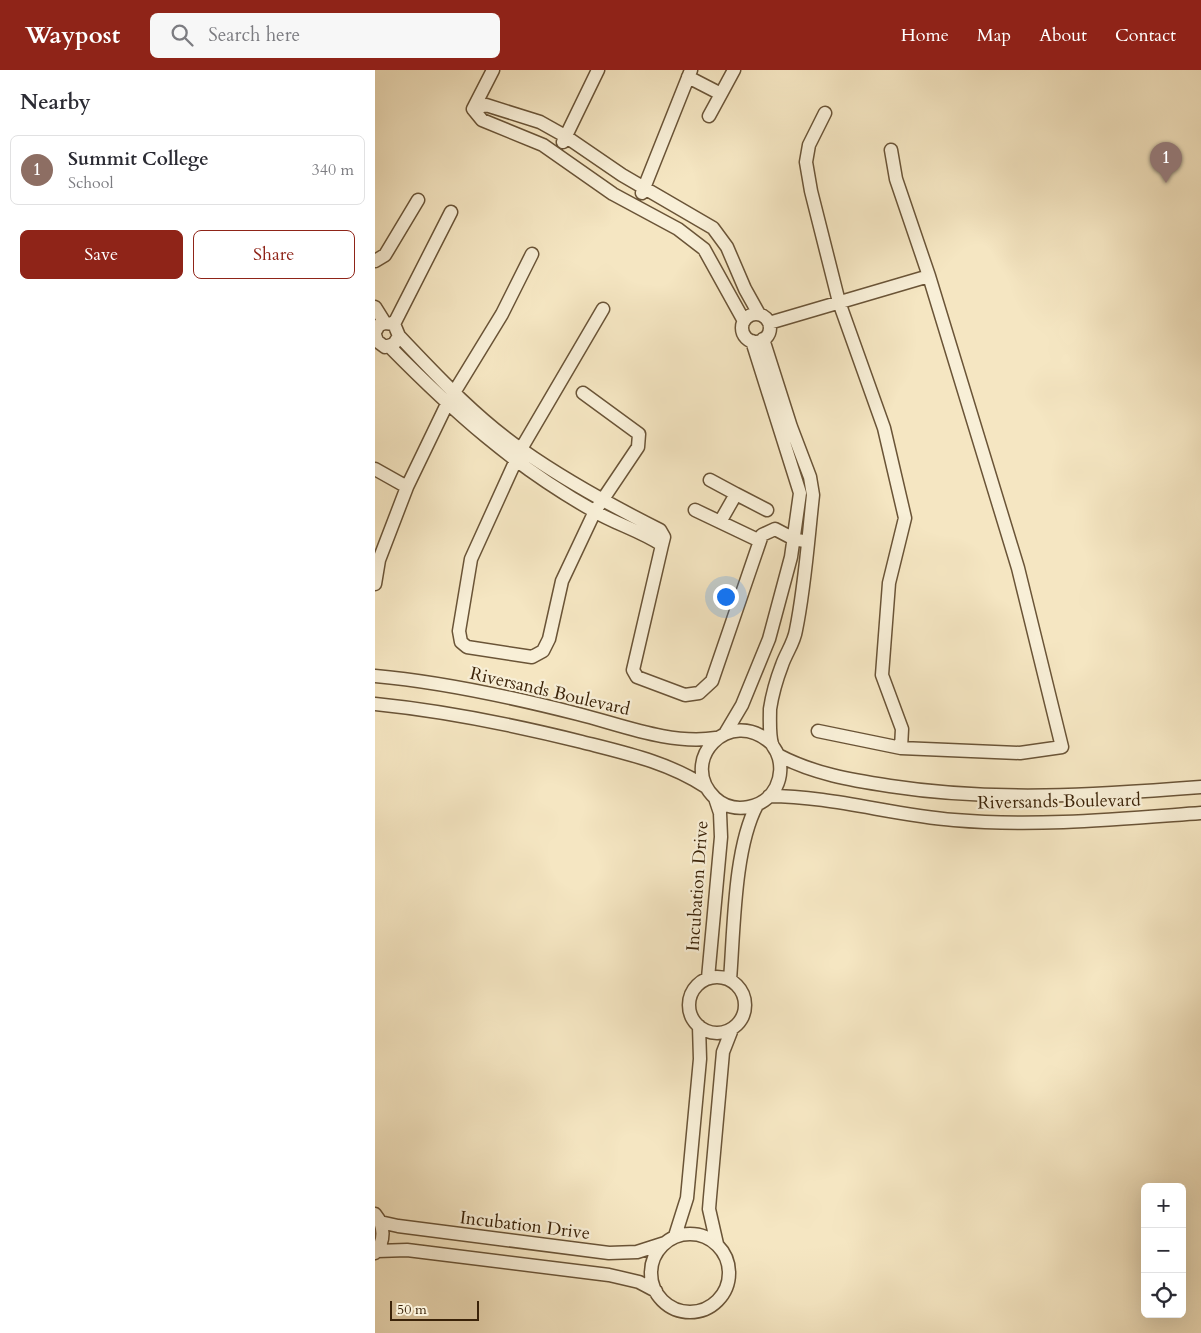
<!DOCTYPE html>
<html lang="en">
<head>
<meta charset="utf-8">
<style>
  :root { --surface:#fff; --page:#f7f7f7; --text:#2b2b33; --muted:#7c7c81; --line:#e1e1e2; --accent:#8f2418 }
  body { margin:0; font-family:Cardo,serif; background:var(--page); color:var(--text) }
  .controls { position:absolute; right:15px; bottom:15px; display:grid; overflow:hidden; border-radius:8px; box-shadow:0 5px 20px #0002 }
  .controls button { width:45px; height:45px; display:grid; place-items:center; padding:0; border:0; border-bottom:1px solid var(--line); background:var(--surface); color:var(--text); font:25px sans-serif }
  .scale { position:absolute; left:15px; bottom:12px; width:89px; box-sizing:border-box; padding-left:5px; border:2px solid #3b2309; border-top:0; font-size:14px; line-height:18px; white-space:nowrap; color:#3b2309; -webkit-text-stroke:4px #f8efd7; paint-order:stroke }
  .you { position:absolute; left:350px; top:526px; width:18px; height:18px; margin:-12px; border:4px solid #fff; border-radius:50%; background:#1a73e8; box-shadow:0 0 0 8px #1a73e833 }
  .badge { display:grid; place-items:center; width:32px; height:32px; border-radius:50%; background:var(--accent); color:#fff; font-size:16px; font-weight:700 }
  .pin { position:absolute; translate:-50% -41px; filter:drop-shadow(0 1px 2px #0008) }
  .pin::after { content:''; position:absolute; top:26px; width:18px; height:15px; background:inherit; clip-path:polygon(0 0,100% 0,50% 100%) }
  .list { margin:0; padding:0; list-style:none }
  h2 { display:flex; justify-content:space-between; align-items:center; height:65px; margin:0; padding:0 20px; font-size:21px }
  h2 small { font-size:16px; font-weight:400; color:var(--muted) }
  .list li { display:grid; grid-template-columns:32px 1fr auto; gap:15px; align-items:center; box-sizing:border-box; height:70px; margin:0 10px 10px; padding:0 10px; border:1px solid var(--line); border-radius:8px }
  .list b { display:block; font-size:19px; white-space:nowrap }
  .list p { margin:0; font-size:16px; white-space:nowrap; color:var(--muted) }
  .list em { font-size:16px; font-style:normal; color:var(--muted) }
  .actions { display:flex; gap:10px; padding:15px 20px }
  .actions a { flex:1; padding:11px 0; border:1px solid var(--accent); border-radius:8px; text-align:center; font-size:18px; color:var(--accent) }
  .actions .main { background:var(--accent); color:#fff }
  .icon { flex:none; width:28px; height:28px; fill:none; stroke:currentColor; stroke-width:2; stroke-linecap:round; stroke-linejoin:round }
  .map { position:relative; flex:none; width:826px; height:1263px; overflow:hidden }
  header { display:flex; align-items:center; gap:30px; box-sizing:border-box; height:70px; padding:0 25px; background:var(--accent); color:#fff }
  header strong { font-size:24px }
  nav { display:flex; gap:28px; margin-inline-start:auto; font-size:18px }
  .search { width:350px; height:45px; background:var(--page); display:flex; align-items:center; gap:12px; box-sizing:border-box; padding:0 18px; border-radius:8px; color:var(--muted); font-size:19px }
  main { display:flex }
  aside { flex:1; background:var(--surface) }
  .map>svg:first-child { display:block }
  .lines { fill:none; stroke-linecap:round; stroke-linejoin:round }
  .minor-casing { stroke:#6a5437; stroke-width:15 }
  .minor { stroke:#f8efd7; stroke-width:12 }
  .labels { text-anchor:middle; stroke-width:4.5; stroke-linejoin:round; paint-order:stroke }
  .street-label { font-size:18px; fill:#3b2309; stroke:#f8efd7 }
</style>
</head>
<body>
<header>
<strong>Waypost</strong>
<div class="search"><svg class="icon" aria-label="search" viewBox="0 0 24 24"><circle cx="10" cy="10" r="6"/><path d="M15 15l6 6"/></svg>Search here</div>
<nav><a>Home</a><a>Map</a><a>About</a><a>Contact</a></nav>
</header>
<main>
<aside>
<h2>Nearby<small></small></h2>
<ul class="list">
<li><span class="badge" style="background:#8d6e63">1</span><div><b>Summit College</b><p>School</p></div><em>340 m</em></li>
</ul>
<div class="actions"><a class="main">Save</a><a>Share</a></div>
</aside>
<div class="map">
<svg width="826" height="1263" viewBox="0 0 826 1263">
  <rect width="100%" height="100%" fill="#f5e6c2"/>
  <filter id="stains"><feTurbulence type="fractalNoise" baseFrequency=".004" numOctaves="4"/><feColorMatrix values="0 0 0 0 .2 0 0 0 0 .09 0 0 0 0 .02 0 0 0 .5 -.17"/></filter>
  <radialGradient id="worn" r=".72"><stop offset=".6" stop-color="#630" stop-opacity="0"/><stop offset="1" stop-color="#630" stop-opacity=".3"/></radialGradient>
  <g class="lines">
    <g class="minor-casing">
      <path id="minor" d="M313,7L346,24L334,46
        M346,24L359,0
        M98,39L111,35L165,52L190,66L247,105L338,158L352,177L370,219L384,244
        M98,39L107,50L168,75L238,124L303,159L329,179L369,251
        M98,39L118,0
        M450,43L434,75L431,92L436,121L464,232L509,358L530,448L514,513L507,605L527,659L526,678L645,683L687,677L643,498L554,206L521,109L516,80
        M188,72L223,0
        M267,123L316,0
        M0,191L10,185L43,130
        M0,237L10,253
        M367 258a14 14 0 1 1 28 0a14 14 0 1 1-28 0Z
        M394,253L554,206
        M19,254L76,142
        M0,262L4,255L10,253L19,254L24,266L19,274L10,277L2,271L0,265
        M24,266C62,306 101,348 147,380C191,411 237,436 285,460L289,467L287,475L258,600L262,607L310,625L324,623L337,611L387,465L400,459L419,469L433,472
        M388,269L416,357L435,407L438,425C433,470 430,516 421,560C419,573 411,583 407,595C402,608 397,626 395,639C395,649 394,664 397,674C398,677 401,680 402,683C407,694 406,707 401,717C390,739 358,745 340,728C302,692 354,634 397,674
        M15,277C78,341 140,397 219,441C241,454 266,461 287,475
        M208,323L264,364L263,377L220,441L187,511L174,569L168,581L157,587L92,577L86,572L84,561L96,489L146,379L228,239
        M0,399L32,417
        M335,410L361,424L345,452
        M361,424L392,440
        M320,440L385,471
        M0,514L4,490L32,417L72,334L127,244L157,184
        M0,606C68,612 136,627 203,644C247,655 295,675 341,668
        M0,634C70,641 139,655 207,672C250,683 293,692 331,717
        M443,661L526,678
        M351,662L367,635L394,569L416,487L425,423L377,271
        M403,685C439,704 476,710 515,716C619,732 722,725 826,717
        M394,726C456,726 517,745 579,750C661,757 744,749 826,743
        M314 935a28 28 0 1 1 56 0a28 28 0 1 1-56 0Z
        M333,908L346,767L345,743L340,728
        M355,910C359,859 359,778 382,735
        M0,1144C10,1156 10,1171 0,1183
        M5,1152L23,1156L234,1183L262,1182L290,1173
        M276 1203a39 39 0 1 1 78 0a39 39 0 1 1-78 0Z
        M300,1166L312,1128L325,989L324,956
        M342,1174L334,1139L335,1127L348,982L357,959
        M2,1181L32,1180L234,1205L264,1212L281,1221"/>
    </g>
    <use href="#minor" class="minor"/>
  </g>
  <g class="labels">
    <g class="street-label">
      <text transform="translate(175 621) rotate(13)" y="6">Riversands Boulevard</text>
      <text transform="translate(684 731) rotate(-1)" y="6">Riversands Boulevard</text>
      <text transform="translate(322 816) rotate(-86)" y="6">Incubation Drive</text>
      <text transform="translate(150 1155) rotate(7)" y="6">Incubation Drive</text>
    </g>
  </g>
  <rect width="100%" height="100%" filter="url(#stains)"/>
  <rect width="100%" height="100%" fill="url(#worn)"/>
</svg>
<div class="controls">
<button>+</button>
<button>−</button>
<button><svg class="icon" aria-label="locate" viewBox="0 0 24 24"><circle cx="12" cy="12" r="6"/><path d="M12 2v4M12 18v4M2 12h4M18 12h4"/></svg></button>
</div>
<div class="scale">50 m</div>
<div class="you"></div>
<div class="pin badge" style="left:791px;top:113px;background:#8d6e63">1</div>
</div>
</main>
</body>
</html>
